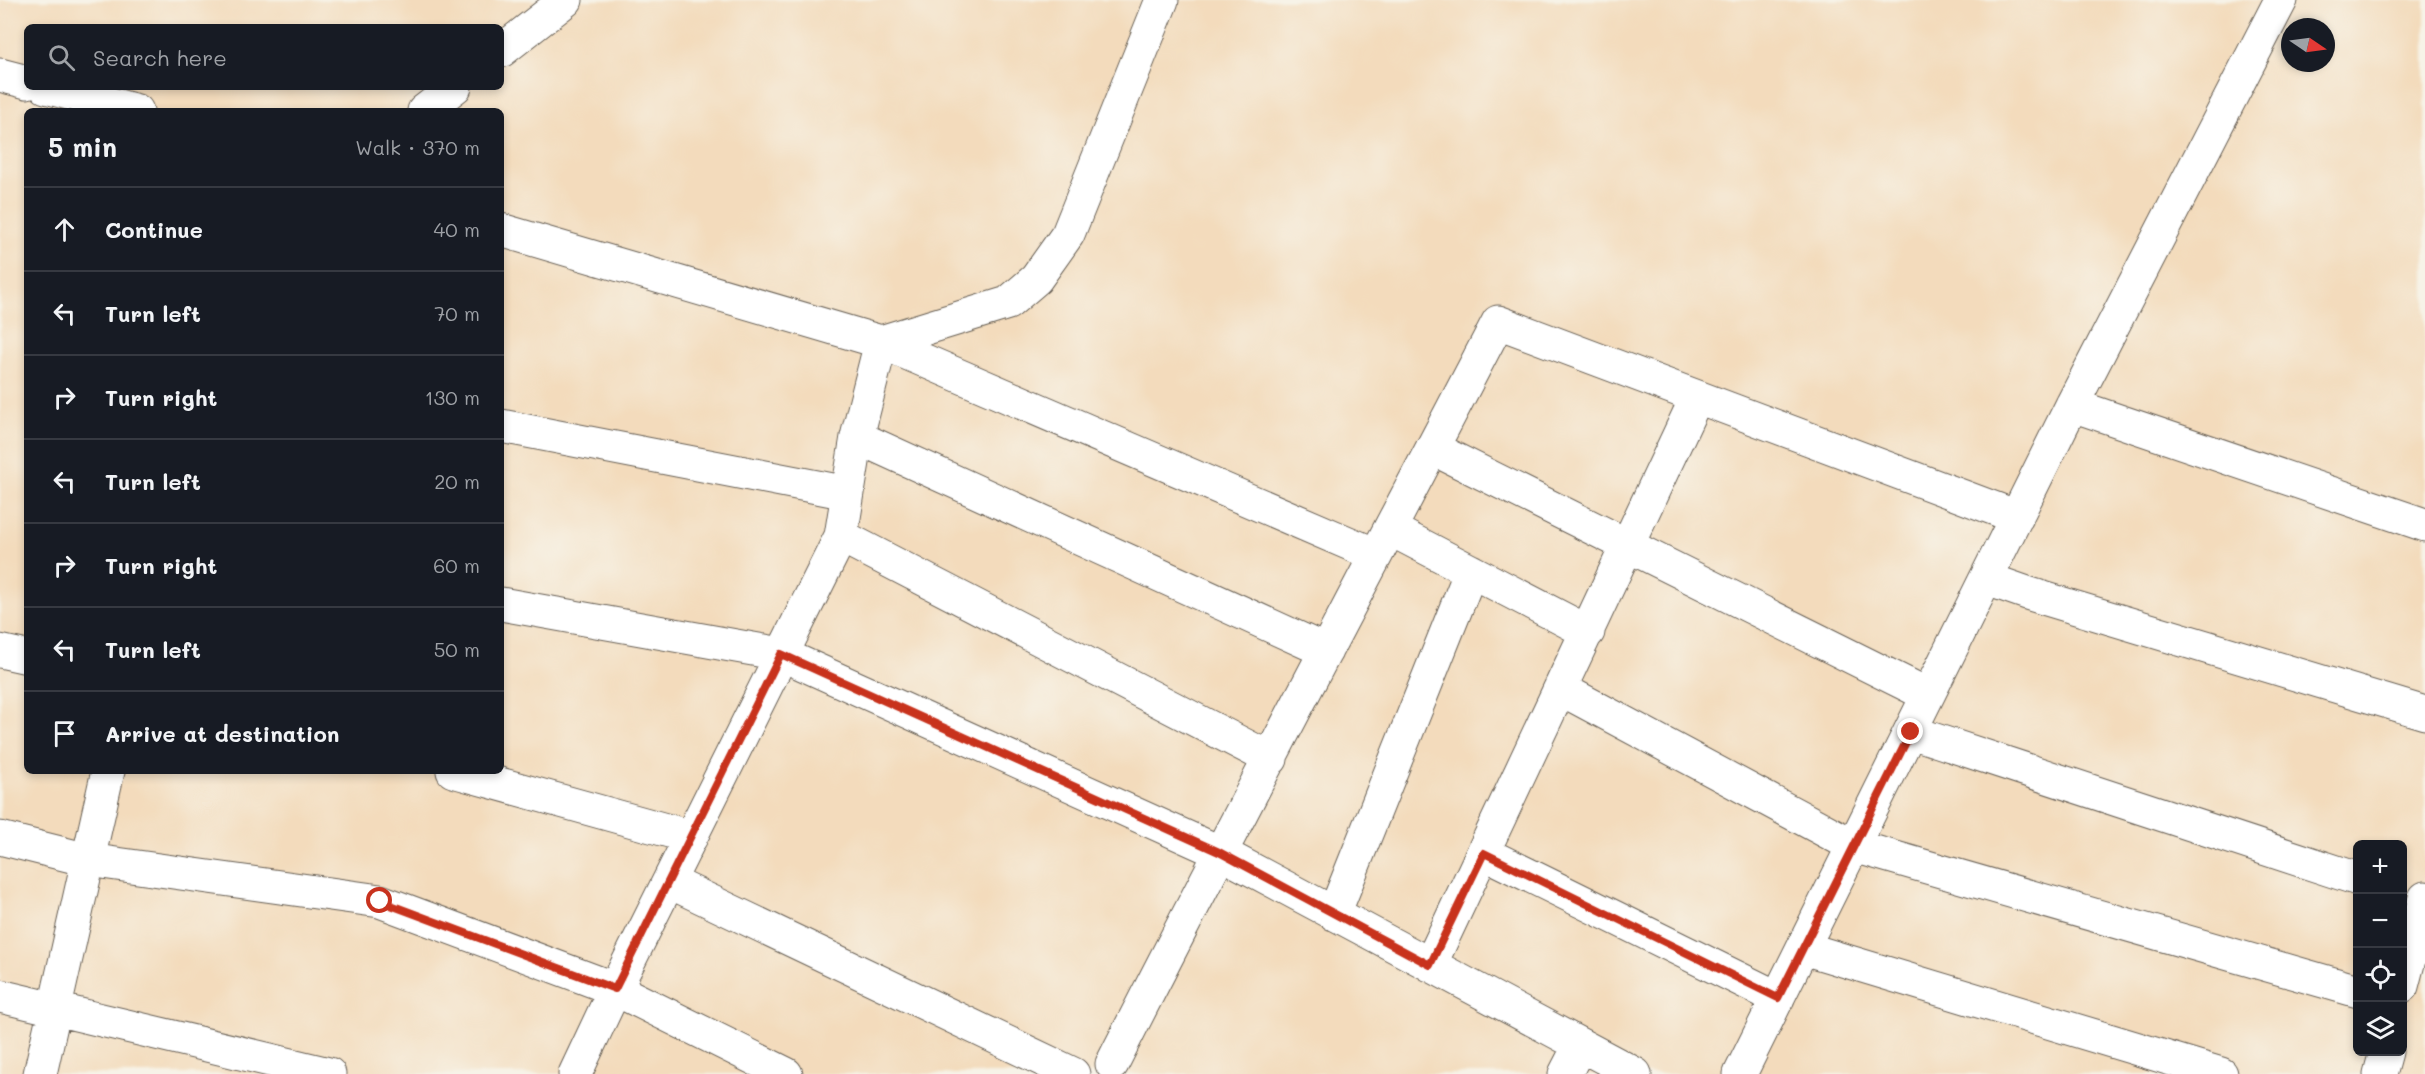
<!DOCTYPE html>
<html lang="en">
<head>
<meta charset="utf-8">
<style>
  :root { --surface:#171b24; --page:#20242c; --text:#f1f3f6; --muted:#9ea1a6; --line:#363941 }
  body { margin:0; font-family:Mali,sans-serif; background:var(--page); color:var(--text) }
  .controls { position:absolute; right:18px; bottom:18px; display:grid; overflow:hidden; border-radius:9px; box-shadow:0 3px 9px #0003 }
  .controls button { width:54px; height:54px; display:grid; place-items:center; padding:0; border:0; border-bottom:2px solid var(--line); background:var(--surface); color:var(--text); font:30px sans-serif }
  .compass { position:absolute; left:2281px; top:18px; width:54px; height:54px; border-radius:50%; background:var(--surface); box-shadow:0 3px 9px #0003; rotate:103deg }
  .stop { position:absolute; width:18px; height:18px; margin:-14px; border:4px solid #c8321e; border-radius:50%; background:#fff }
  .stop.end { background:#c8321e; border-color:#fff; box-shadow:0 2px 6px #0008 }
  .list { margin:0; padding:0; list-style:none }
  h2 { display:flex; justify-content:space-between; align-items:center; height:78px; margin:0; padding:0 24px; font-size:26px }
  h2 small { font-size:20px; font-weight:400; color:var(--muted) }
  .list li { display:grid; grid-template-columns:39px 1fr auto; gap:18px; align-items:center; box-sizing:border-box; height:84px; padding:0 24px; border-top:2px solid var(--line) }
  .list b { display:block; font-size:22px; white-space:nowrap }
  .list em { font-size:20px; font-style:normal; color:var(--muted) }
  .icon { flex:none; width:33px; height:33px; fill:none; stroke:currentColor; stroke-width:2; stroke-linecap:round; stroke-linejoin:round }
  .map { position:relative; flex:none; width:2425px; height:1074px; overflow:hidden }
  .search { position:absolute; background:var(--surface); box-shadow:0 3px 9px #0003; left:24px; top:24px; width:480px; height:66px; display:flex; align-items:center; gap:15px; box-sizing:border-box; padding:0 21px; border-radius:9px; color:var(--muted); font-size:22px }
  .panel { position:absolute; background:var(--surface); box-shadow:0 3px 9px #0003; left:24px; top:108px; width:480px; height:666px; border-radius:9px }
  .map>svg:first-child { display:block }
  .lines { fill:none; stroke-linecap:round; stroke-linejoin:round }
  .minor-casing { stroke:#675f54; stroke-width:35 }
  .minor { stroke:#fff; stroke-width:33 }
  .route { stroke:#c8321e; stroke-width:8 }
</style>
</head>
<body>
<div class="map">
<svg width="2425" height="1074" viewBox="0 0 2425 1074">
  <rect width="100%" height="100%" fill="#f7f3e8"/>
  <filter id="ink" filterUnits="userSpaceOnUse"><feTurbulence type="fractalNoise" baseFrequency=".0167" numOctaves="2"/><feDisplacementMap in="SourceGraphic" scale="12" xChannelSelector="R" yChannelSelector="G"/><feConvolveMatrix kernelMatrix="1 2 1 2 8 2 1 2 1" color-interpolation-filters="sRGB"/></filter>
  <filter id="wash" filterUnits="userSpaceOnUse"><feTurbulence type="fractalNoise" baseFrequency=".008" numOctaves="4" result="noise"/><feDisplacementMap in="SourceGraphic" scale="24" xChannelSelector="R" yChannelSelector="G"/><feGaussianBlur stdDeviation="1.35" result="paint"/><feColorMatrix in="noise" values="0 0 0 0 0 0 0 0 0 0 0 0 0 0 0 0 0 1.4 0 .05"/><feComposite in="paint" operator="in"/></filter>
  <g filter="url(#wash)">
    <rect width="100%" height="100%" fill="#f3dbbc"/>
  </g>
  <g filter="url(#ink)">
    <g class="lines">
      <g class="minor-casing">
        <path id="minor" d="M501,51L566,0
          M0,75L27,82
          M46,87L137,111
          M424,111L455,87
          M501,230L881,342L1376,555
          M2072,405L2425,525
          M501,426L848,493
          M857,437L1326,651
          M1432,448L1928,695
          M1390,529L1588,632
          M841,536L1271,759
          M1987,579L2030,594L2425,713
          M501,604L781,654L1219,852L1635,1074
          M0,651L27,657
          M1561,689L1854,846L2358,991
          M1911,732L2358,879
          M453,771L691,837
          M0,838L88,860L380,901L615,989L786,1074
          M1484,853L1778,998
          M670,882L1073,1074
          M1334,914L1471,571
          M1803,948L2221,1074
          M1430,965L1697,397
          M2402,986L2425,898
          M0,996L329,1074
          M1112,1064C1238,815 1369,570 1498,322L2017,517
          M40,1074L108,771
          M575,1074L615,989L841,536L857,437L881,342L1008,303L1036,279L1068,234L1162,0
          M1565,1074L1580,1045
          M1740,1074L2072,405L2281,0
          M2380,1074L2386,1052"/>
      </g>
      <use href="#minor" class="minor"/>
    </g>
  </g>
  <g class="lines" filter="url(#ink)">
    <path class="route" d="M380,901L615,989L781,654L1219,852L1430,965L1484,853L1778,998L1911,732"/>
  </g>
</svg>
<div class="controls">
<button>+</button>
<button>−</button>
<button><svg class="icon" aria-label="locate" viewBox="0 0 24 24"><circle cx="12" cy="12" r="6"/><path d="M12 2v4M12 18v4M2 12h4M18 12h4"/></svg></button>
<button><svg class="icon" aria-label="layers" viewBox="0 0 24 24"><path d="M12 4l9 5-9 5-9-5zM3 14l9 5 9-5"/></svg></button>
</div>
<svg class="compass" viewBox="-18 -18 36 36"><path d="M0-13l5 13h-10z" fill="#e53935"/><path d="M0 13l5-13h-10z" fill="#9ea1a6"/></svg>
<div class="stop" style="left:380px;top:901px"></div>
<div class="stop end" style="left:1911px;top:732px"></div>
<div class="search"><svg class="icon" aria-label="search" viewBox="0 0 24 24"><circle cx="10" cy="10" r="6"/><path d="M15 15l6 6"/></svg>Search here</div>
<section class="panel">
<h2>5 min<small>Walk · 370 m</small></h2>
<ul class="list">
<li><svg class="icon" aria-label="ahead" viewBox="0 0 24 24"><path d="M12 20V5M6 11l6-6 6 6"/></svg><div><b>Continue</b></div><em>40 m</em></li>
<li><svg class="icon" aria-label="left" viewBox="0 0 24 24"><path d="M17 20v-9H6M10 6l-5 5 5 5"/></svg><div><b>Turn left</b></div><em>70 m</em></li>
<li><svg class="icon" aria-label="right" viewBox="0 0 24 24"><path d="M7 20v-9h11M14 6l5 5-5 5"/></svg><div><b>Turn right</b></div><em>130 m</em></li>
<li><svg class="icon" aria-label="left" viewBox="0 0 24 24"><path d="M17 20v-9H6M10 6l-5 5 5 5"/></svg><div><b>Turn left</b></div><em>20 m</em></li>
<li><svg class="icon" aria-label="right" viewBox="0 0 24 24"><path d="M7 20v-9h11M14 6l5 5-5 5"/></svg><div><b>Turn right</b></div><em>60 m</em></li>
<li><svg class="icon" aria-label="left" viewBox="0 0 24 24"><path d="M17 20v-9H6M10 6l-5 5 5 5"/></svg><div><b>Turn left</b></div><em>50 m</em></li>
<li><svg class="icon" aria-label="arrive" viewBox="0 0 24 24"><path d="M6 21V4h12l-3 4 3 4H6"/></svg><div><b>Arrive at destination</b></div></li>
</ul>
</section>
</div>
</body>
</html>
